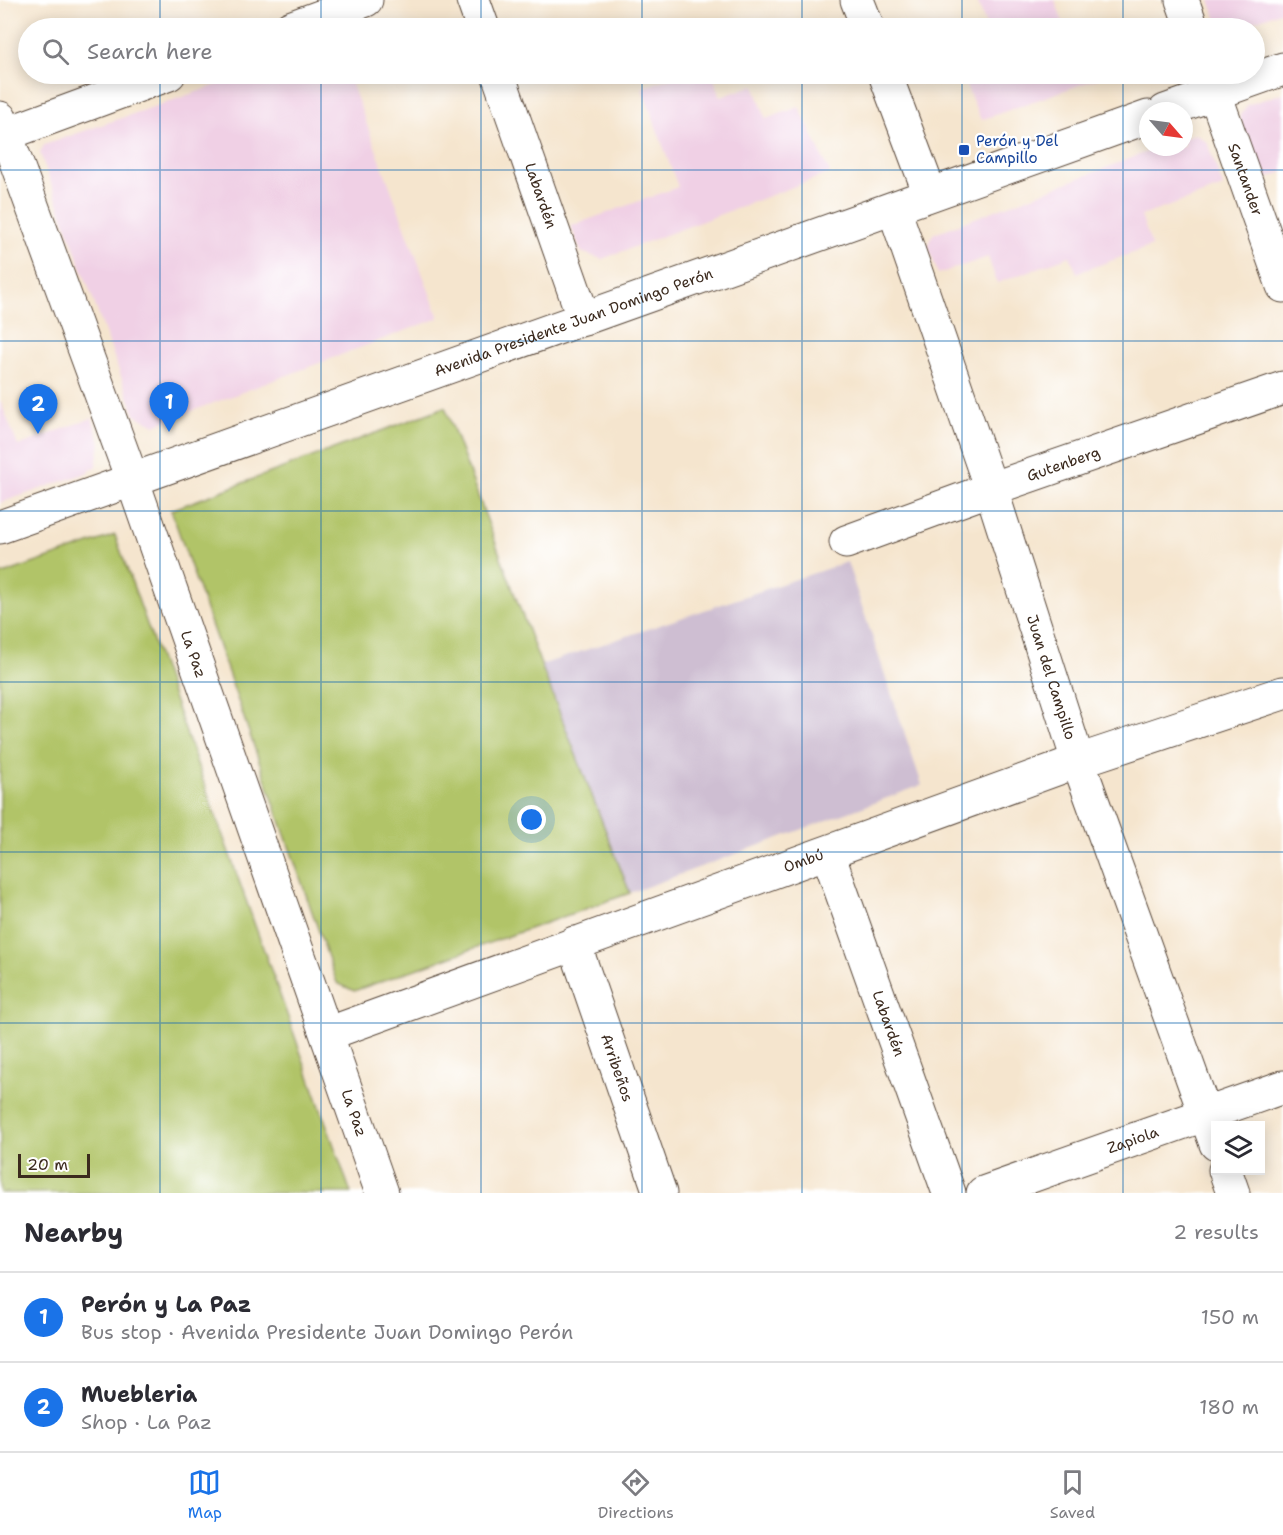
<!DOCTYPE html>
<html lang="en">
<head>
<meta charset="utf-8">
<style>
  :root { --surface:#fff; --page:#f7f7f7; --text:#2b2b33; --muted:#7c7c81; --line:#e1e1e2; --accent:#1a73e8 }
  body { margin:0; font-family:"Shantell Sans",sans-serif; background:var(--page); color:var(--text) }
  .controls { position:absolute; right:18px; bottom:18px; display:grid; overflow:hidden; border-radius:0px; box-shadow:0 3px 15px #0003 }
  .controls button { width:54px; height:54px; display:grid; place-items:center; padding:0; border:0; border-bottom:2px solid var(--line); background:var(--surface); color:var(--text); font:30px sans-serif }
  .compass { position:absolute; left:1139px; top:102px; width:54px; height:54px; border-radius:50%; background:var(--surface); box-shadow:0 3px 15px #0003; rotate:118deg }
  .scale { position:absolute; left:18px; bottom:15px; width:72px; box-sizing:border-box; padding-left:6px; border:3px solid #3b2a1e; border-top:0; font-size:16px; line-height:21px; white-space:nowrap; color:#3b2a1e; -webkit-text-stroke:4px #fff; paint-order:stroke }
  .you { position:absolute; left:532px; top:820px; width:21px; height:21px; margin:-15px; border:4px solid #fff; border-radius:50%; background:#1a73e8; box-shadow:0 0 0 9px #1a73e833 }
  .badge { display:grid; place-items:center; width:39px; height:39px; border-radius:50%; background:var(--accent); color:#fff; font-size:20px; font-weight:700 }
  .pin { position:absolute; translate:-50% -50px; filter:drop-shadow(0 2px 3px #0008) }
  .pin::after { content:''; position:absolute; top:32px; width:21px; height:18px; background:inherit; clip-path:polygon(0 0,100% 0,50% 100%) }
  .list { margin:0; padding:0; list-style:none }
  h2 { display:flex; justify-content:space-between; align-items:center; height:78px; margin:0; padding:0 24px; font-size:26px }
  h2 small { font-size:20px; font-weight:400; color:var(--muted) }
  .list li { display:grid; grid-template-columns:39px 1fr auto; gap:18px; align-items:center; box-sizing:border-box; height:90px; padding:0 24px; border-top:2px solid var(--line) }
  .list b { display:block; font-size:22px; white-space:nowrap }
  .list p { margin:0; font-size:20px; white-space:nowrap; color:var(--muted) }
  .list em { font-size:20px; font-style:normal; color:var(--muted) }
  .icon { flex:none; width:33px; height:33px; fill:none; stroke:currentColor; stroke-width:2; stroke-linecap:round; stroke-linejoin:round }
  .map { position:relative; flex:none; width:1283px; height:1193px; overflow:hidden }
  .search { position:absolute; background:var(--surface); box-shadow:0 3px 15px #0003; left:18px; right:18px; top:18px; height:66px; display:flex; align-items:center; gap:15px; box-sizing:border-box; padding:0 21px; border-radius:33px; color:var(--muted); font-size:22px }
  .sheet { height:258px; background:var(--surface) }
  nav { display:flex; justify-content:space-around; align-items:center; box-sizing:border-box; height:84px; border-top:2px solid var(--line); background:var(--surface); font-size:16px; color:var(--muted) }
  nav a { display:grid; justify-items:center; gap:3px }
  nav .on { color:var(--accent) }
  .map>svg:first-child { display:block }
  .built { fill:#f0d0e5 }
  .industrial { fill:#cebed2 }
  .green { fill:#b1c468; stroke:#767743; stroke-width:1.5 }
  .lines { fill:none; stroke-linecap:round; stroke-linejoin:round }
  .minor-casing { stroke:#574638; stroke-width:35 }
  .major-casing { stroke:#574638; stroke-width:35 }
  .minor { stroke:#fff; stroke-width:33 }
  .major { stroke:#fff; stroke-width:33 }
  .grid { fill:none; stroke:#1f6fb2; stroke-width:1.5; stroke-opacity:0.55 }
  .transit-dot { fill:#1a4fb4; stroke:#fff; stroke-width:2 }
  .labels { text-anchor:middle; stroke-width:4.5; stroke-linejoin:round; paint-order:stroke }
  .transit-label { font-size:15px; fill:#164399; stroke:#fff; text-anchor:start }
  .street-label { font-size:15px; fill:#3b2a1e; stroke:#fff }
</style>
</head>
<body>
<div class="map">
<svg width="1283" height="1193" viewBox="0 0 1283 1193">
  <rect width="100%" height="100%" fill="#fff"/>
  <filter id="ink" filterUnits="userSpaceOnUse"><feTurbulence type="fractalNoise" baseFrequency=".0167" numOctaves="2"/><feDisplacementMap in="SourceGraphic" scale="12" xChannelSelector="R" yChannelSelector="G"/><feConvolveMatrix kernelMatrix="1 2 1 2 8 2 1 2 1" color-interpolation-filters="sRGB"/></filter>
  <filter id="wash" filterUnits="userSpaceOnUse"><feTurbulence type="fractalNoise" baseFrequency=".008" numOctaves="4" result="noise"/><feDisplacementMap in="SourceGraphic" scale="24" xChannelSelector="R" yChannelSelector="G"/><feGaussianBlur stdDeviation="1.35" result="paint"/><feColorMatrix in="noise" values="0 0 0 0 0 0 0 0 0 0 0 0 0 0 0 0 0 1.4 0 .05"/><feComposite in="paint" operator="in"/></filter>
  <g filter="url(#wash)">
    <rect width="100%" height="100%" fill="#f5e5ce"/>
    <path class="built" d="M977,0H1055L1065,28H987Z
      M1210,0H1283V11L1233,28L1218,23Z
      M248,74H348L439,318L155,425L135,415L40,153L44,145Z
      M681,74H712L721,97L754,85L766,119L799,107L830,173L602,259L581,252L571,226L678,187L642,88Z
      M961,74H1110L981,120Z
      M1283,93V172L1257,182L1240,117L1247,105Z
      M1195,134L1207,142L1223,187L1141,216L1152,246L1077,273L1070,256L997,283L988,257L938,274L928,245L933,234L1160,147H1184V138Z
      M0,400L18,446L92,418L100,443L96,466L86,473L0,503Z"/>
    <path class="industrial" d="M847,562L922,785L630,893L541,665Z"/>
    <path class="green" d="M445,407L541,665L630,893L354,991L337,983L171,510Z
      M115,535L351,1193H0V575Z"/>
  </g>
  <g filter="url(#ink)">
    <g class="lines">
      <g class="minor-casing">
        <g id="minor">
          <path d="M473,0L483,28"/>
          <path d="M857,0L868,28"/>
          <path d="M1182,0L1192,28"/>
          <path d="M290,28L366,0"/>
          <path id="s1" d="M498,74L584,319"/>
          <path d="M885,74L930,194"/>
          <path id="s2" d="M1208,74L1283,286"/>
          <path id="s3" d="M0,118L132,479L382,1193"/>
          <path d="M6,134L169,74"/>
          <path id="s4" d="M894,209L991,489L1078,761L1216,1144"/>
          <path id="s5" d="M846,542L991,489L1283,388"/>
          <path id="s6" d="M828,854L949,1193"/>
          <path id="s7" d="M574,943L660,1193"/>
          <path id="s8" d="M327,1034L1078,761L1283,693"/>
          <path d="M1225,1170L1233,1193"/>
          <path id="s9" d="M983,1193L1283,1087"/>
        </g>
      </g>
      <g class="major-casing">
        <g id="major">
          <path d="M1165,111L1283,69"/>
          <path id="s10" d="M0,527L1148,117"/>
        </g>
      </g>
      <use href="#minor" class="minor"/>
      <use href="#major" class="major"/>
    </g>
  </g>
  <path class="grid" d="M160,0V28M321,0V28M481,0V28M642,0V28M802,0V28M962,0V28M1123,0V28M160,74V1193M321,74V1193M481,74V1193M642,74V1193M802,74V1193M962,74V1193M1123,74V1193M0,170H1283M0,341H1283M0,511H1283M0,682H1283M0,852H1283M0,1023H1283"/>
  <rect class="transit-dot" x="958" y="144" width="12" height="12" rx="3"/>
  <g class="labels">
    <g class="transit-label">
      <text x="976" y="146">Perón y Del<tspan x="976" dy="17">Campillo</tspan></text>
    </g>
    <g class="street-label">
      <text dy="5" stroke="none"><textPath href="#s2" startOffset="112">Santander</textPath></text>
      <text dy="5" stroke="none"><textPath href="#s1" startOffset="129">Labardén</textPath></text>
      <text dy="5" stroke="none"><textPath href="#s10" startOffset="609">Avenida Presidente Juan Domingo Perón</textPath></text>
      <text dy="5" stroke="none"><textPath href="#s5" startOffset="231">Gutenberg</textPath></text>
      <text dy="5" stroke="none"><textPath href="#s3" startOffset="570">La Paz</textPath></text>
      <text dy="5" stroke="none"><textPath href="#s4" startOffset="494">Juan del Campillo</textPath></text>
      <text dy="5" stroke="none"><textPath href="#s8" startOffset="507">Ombú</textPath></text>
      <text dy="5" stroke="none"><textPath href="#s6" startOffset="180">Labardén</textPath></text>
      <text dy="5" stroke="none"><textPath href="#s7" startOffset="132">Arribeños</textPath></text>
      <text dy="5" stroke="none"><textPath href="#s3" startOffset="1056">La Paz</textPath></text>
      <text dy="5" stroke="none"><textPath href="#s9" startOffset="159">Zapiola</textPath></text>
    </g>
  </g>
</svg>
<div class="controls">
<button><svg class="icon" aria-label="layers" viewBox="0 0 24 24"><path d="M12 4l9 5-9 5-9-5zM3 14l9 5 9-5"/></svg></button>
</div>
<svg class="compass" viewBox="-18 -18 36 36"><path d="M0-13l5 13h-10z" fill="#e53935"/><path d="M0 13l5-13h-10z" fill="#7c7c81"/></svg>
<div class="scale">20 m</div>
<div class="you"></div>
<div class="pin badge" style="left:169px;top:432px">1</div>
<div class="pin badge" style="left:38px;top:434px">2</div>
<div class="search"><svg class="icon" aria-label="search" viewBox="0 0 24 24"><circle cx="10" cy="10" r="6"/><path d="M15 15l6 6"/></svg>Search here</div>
</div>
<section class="sheet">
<h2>Nearby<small>2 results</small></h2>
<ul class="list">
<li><span class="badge">1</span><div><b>Perón y La Paz</b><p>Bus stop · Avenida Presidente Juan Domingo Perón</p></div><em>150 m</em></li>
<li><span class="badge">2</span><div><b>Muebleria</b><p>Shop · La Paz</p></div><em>180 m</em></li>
</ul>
</section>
<nav>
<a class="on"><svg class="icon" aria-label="map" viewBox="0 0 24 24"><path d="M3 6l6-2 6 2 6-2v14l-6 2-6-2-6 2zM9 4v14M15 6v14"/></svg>Map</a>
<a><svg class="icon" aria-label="directions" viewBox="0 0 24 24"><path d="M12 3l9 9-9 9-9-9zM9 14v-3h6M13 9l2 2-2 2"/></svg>Directions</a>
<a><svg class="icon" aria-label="saved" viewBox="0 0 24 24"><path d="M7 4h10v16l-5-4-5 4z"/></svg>Saved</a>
</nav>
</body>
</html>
